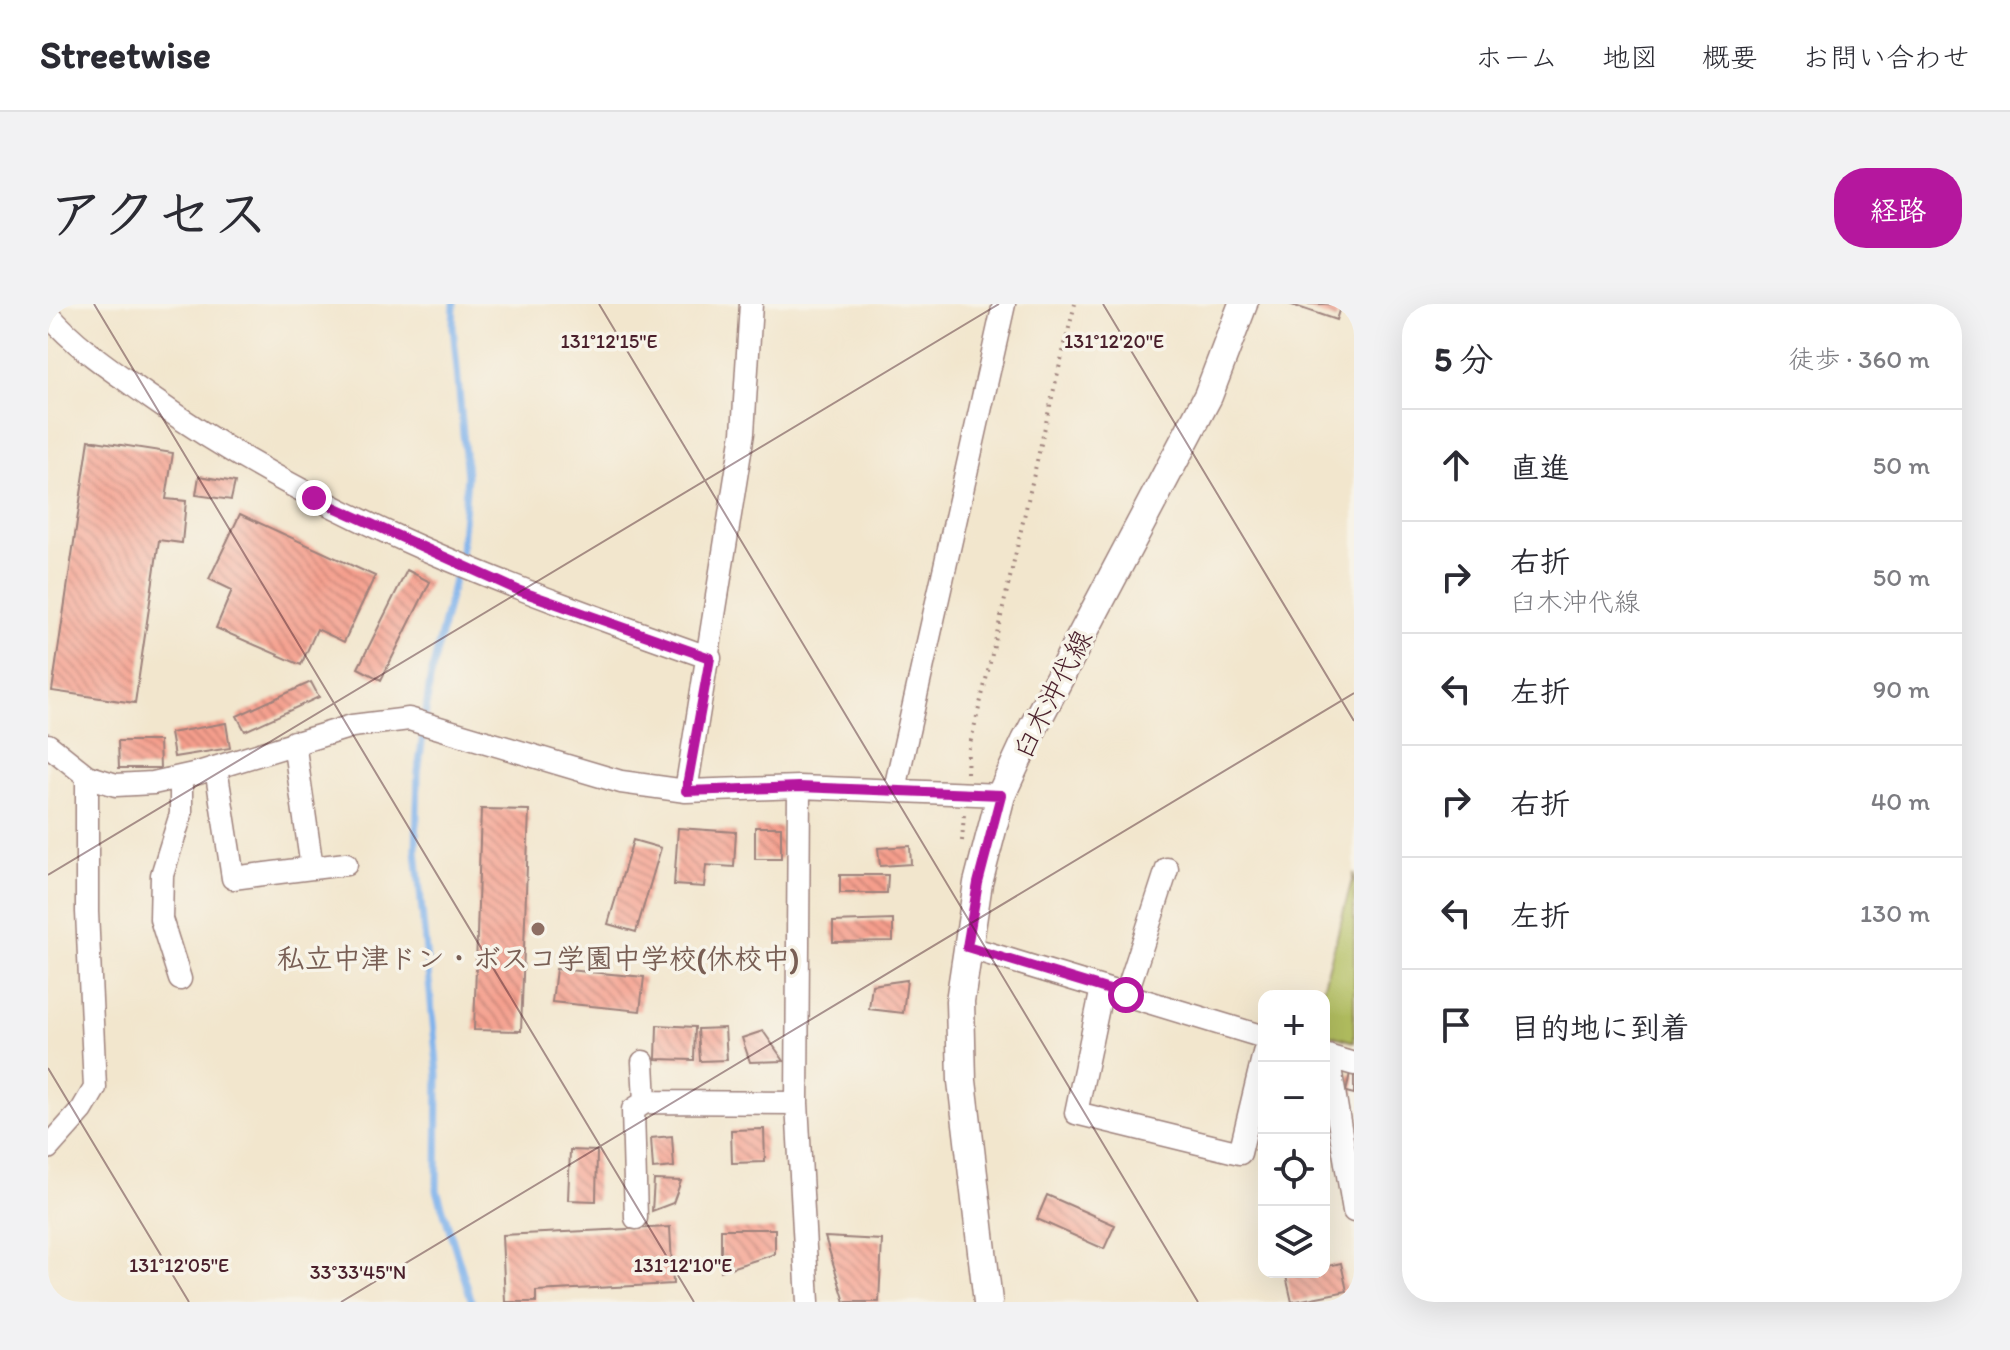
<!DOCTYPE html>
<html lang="ja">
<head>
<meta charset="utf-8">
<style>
  :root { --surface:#fff; --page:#f2f2f3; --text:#2b2b33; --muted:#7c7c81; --line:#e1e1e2; --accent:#b5179e }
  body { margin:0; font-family:Itim,"Klee One",sans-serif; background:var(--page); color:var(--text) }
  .controls { position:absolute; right:24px; bottom:24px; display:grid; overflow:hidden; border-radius:16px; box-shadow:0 8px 32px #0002 }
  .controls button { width:72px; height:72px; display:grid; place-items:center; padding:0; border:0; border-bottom:2px solid var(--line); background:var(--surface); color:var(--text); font:40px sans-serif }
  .stop { position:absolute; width:24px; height:24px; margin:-18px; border:6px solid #b5179e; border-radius:50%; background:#fff }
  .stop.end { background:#b5179e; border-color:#fff; box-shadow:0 2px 8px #0008 }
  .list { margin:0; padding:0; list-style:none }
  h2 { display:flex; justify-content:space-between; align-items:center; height:104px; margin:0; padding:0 32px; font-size:34px }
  h2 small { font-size:26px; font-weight:400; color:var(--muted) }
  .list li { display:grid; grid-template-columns:52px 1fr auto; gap:24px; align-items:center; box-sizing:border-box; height:112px; padding:0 32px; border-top:2px solid var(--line) }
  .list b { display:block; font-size:30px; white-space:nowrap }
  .list p { margin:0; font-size:26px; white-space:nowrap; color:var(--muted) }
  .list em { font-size:26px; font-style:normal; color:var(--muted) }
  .icon { flex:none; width:44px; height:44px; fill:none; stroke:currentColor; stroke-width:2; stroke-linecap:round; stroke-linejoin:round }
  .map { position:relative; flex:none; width:1306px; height:998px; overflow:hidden; border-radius:32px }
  header { display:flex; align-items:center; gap:48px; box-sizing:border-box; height:112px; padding:0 40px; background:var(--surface); border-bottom:2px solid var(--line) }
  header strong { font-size:38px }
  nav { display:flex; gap:44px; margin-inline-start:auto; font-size:28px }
  .intro { display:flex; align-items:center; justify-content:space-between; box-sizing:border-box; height:192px; padding:0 48px }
  h1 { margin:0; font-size:56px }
  .button { padding:20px 36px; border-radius:32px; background:var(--accent); color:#fff; font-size:28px; font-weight:700 }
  main { display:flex; gap:48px; padding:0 48px }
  aside { flex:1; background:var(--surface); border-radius:32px; box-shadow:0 8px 32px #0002 }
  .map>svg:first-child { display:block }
  .green { fill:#b1bd5e; stroke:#7e6e44; stroke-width:2 }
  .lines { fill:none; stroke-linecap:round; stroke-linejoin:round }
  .stream { stroke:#7fb2ec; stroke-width:7 }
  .building { fill:url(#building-back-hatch) }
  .minor-casing { stroke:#9e827c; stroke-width:25 }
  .major-casing { stroke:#9e827c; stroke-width:31 }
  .path { stroke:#9e827c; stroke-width:4; stroke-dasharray:2 6; stroke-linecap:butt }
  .minor { stroke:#fff; stroke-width:22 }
  .major { stroke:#fff; stroke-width:28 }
  .route { stroke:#b5179e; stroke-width:10 }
  .ticks { fill:none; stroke:#4a1f2b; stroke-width:2; stroke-opacity:0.45 }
  .education-dot { fill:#8d6e63; stroke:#f7f3e8; stroke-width:3 }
  .labels { text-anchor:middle; stroke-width:7; stroke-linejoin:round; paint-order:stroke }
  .street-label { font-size:28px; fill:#4a1f2b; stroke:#f7f3e8 }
  .education-label { font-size:28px; font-weight:bold; fill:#785e54; stroke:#f7f3e8 }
  .ticks-label { font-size:20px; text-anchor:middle; fill:#4a1f2b; stroke:#f7f3e8; stroke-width:7; stroke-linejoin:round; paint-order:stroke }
</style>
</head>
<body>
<header>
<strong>Streetwise</strong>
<nav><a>ホーム</a><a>地図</a><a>概要</a><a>お問い合わせ</a></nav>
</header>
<div class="intro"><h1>アクセス</h1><a class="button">経路</a></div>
<main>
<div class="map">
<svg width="1306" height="998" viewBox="0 0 1306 998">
  <defs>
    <pattern id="building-back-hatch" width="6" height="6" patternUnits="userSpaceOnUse" patternTransform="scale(2)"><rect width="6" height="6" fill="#f59e8c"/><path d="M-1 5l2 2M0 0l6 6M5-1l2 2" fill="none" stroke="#c88073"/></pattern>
  </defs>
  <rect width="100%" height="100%" fill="#f7f3e8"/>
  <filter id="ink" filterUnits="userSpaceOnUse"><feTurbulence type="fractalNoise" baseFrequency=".0125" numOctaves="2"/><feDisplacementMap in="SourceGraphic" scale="16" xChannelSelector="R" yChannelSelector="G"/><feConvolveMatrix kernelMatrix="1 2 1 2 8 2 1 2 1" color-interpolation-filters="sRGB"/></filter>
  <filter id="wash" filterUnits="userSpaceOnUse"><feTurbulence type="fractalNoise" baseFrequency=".006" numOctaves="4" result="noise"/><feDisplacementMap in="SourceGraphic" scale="32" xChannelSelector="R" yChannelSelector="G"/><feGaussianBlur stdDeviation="1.8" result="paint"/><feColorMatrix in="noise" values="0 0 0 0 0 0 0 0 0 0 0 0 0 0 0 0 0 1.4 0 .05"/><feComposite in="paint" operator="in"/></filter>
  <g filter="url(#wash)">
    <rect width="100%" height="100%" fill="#f2e6cd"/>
    <path class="green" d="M1306,569V738L1276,729V692H1273Z"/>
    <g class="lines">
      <path class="stream" d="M406,0L405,22L419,172L413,247L382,376L370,469L368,546L390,770L389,886L424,998"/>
    </g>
    <g id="blocks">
      <path class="building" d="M1241,0H1293L1288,16Z
        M41,136L125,149L118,195L138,197L134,239L111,236L87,399L4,387Z
        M151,172L187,178L183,196L148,191Z
        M192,210L327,272L296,338L269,325L253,361L168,324L184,286L161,275Z
        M359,266L382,278L333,376L310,364Z
        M263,378L271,393L197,427L189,412Z
        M178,419L182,444L126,453L122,429Z
        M70,437H111L112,464H71Z
        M433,505L481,506L473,727L426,726Z
        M707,523H733V555H707Z
        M630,524L688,528L686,563L658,561L656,583L626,581Z
        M585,536L613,544L588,628L560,620Z
        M862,542L863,560L832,562L830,544Z
        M792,571H840L839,589H792Z
        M845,616V637L785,638V618Z
        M508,665L596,673L592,707L504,698Z
        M859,676L855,709L821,705L824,681Z
        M609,721L647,723L646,756L608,755Z
        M677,724L679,756L652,757L650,725Z
        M715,727L736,757L702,758L694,734Z
        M1302,769L1306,770V790L1298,788Z
        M716,825L717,858L684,859L683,826Z
        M624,832L626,863L605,865L603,834Z
        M522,846L549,847L548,897L520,896Z
        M606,876L633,877L625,899L604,907Z
        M999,891L1067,921L1056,945L989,915Z
        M622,923L625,980L488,987V998H457L454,931Z
        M673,925H727V950L673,967Z
        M777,933L834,936L831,998H797Z
        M1293,959L1299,987L1244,998L1238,972L1276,968V963Z"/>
    </g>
  </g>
  <g filter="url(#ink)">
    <use href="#blocks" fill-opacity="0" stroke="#9e827c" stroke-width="2"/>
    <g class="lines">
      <g class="minor-casing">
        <path id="minor" d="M0,10C29,44 67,68 103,94C272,215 467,285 662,354
          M246,438L264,564L298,560
          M0,441L39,472L68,481L105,479L150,469L304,422L361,415L573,478L638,487L751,483L953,491
          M168,464L185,574L264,564
          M751,483L749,799L760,998
          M847,485L956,0
          M638,487L695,129L703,0
          M919,643L1216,733
          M132,675L113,615L114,571L133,510V473
          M1054,684L1028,809L1192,849L1216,749
          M1078,691L1119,565
          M1276,751L1306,760
          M1280,752L1306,907
          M595,758L597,798
          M0,844L34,806L47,784L39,608V472
          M588,914L585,806L597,798L749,799"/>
      </g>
      <g class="major-casing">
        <path id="major" d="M940,998L914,777L912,697L930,579L953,491L978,437L1160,92L1195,0"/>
      </g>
      <path class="path" d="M919,469L920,448C958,299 989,149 1027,0
        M914,537L916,510"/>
      <use href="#minor" class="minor"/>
      <use href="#major" class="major"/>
    </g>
  </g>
  <g class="lines" filter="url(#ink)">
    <path class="route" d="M266,194L472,287L662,354L638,487L751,483L953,491L930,579L919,643L1078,691"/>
  </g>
  <path class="ticks" d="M46,0L646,998M551,0L1150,998M1055,0L1306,417M0,571L951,0M0,764L141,998M293,998L1306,389M1296,998L1306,992"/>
  <circle class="education-dot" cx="490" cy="625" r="8"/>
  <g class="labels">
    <g class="street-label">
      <text transform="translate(1004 390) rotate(-63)" y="10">臼木沖代線</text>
    </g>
    <g class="education-label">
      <text x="490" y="664">私立中津ドン・ボスコ学園中学校(休校中)</text>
    </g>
  </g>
  <g class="ticks-label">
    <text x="561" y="44">131°12'15"E</text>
    <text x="1066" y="44">131°12'20"E</text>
    <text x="131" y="968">131°12'05"E</text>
    <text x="635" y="968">131°12'10"E</text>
    <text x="310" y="975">33°33'45"N</text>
  </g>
</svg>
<div class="controls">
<button>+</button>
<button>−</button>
<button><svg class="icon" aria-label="locate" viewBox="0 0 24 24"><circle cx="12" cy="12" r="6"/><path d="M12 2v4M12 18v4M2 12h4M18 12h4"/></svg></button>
<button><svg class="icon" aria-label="layers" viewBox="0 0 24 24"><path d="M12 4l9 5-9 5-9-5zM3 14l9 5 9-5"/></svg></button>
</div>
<div class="stop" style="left:1078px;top:691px"></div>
<div class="stop end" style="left:266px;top:194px"></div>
</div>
<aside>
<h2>5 分<small>徒歩 · 360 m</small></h2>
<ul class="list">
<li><svg class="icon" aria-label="ahead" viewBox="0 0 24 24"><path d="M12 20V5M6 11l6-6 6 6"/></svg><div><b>直進</b></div><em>50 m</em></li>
<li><svg class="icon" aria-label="right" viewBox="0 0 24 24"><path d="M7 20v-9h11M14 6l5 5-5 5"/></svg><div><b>右折</b><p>臼木沖代線</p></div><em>50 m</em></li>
<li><svg class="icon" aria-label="left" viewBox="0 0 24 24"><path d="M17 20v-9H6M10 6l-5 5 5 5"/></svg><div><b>左折</b></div><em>90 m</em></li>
<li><svg class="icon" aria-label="right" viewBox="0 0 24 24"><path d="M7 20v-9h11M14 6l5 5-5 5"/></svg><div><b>右折</b></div><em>40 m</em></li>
<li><svg class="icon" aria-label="left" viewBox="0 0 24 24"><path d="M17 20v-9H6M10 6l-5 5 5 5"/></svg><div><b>左折</b></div><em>130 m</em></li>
<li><svg class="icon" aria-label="arrive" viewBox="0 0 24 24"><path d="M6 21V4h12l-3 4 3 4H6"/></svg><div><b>目的地に到着</b></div></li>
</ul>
</aside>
</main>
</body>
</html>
